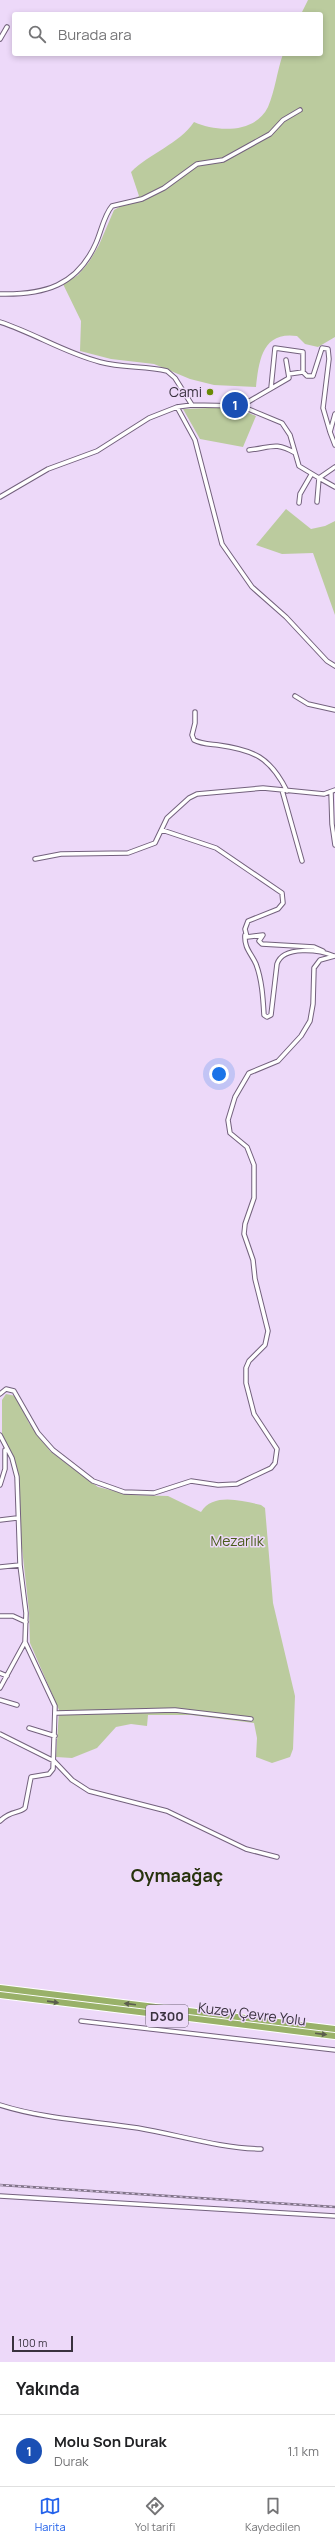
<!DOCTYPE html>
<html lang="tr">
<head>
<meta charset="utf-8">
<style>
  :root { --surface:#fff; --page:#f2f2f2; --text:#202124; --muted:#757577; --line:#e0e0e0; --accent:#2563eb }
  body { margin:0; font-family:Manrope,sans-serif; background:var(--page); color:var(--text) }
  .scale { position:absolute; left:12px; bottom:10px; width:61px; box-sizing:border-box; padding-left:4px; border:2px solid #39313e; border-top:0; font-size:11px; line-height:14px; white-space:nowrap; color:#39313e; -webkit-text-stroke:3px #edd9f9; paint-order:stroke }
  .you { position:absolute; left:219px; top:1074px; width:14px; height:14px; margin:-10px; border:3px solid #fff; border-radius:50%; background:#1a73e8; box-shadow:0 0 0 6px #1a73e833 }
  .badge { display:grid; place-items:center; width:26px; height:26px; border-radius:50%; background:var(--accent); color:#fff; font-size:13px; font-weight:700 }
  .pin { position:absolute; translate:-50% -50%; border:2px solid #fff; box-shadow:0 1px 4px #0006 }
  .list { margin:0; padding:0; list-style:none }
  h2 { display:flex; justify-content:space-between; align-items:center; height:52px; margin:0; padding:0 16px; font-size:17px }
  h2 small { font-size:13px; font-weight:400; color:var(--muted) }
  .list li { display:grid; grid-template-columns:26px 1fr auto; gap:12px; align-items:center; box-sizing:border-box; height:72px; padding:0 16px; border-top:1px solid var(--line) }
  .list b { display:block; font-size:15px; white-space:nowrap }
  .list p { margin:0; font-size:13px; white-space:nowrap; color:var(--muted) }
  .list em { font-size:13px; font-style:normal; color:var(--muted) }
  .icon { flex:none; width:22px; height:22px; fill:none; stroke:currentColor; stroke-width:2; stroke-linecap:round; stroke-linejoin:round }
  .map { position:relative; flex:none; width:335px; height:2362px; overflow:hidden }
  .search { position:absolute; background:var(--surface); box-shadow:0 2px 6px #0003; left:12px; right:12px; top:12px; height:44px; display:flex; align-items:center; gap:10px; box-sizing:border-box; padding:0 14px; border-radius:4px; color:var(--muted); font-size:15px }
  .sheet { height:124px; background:var(--surface) }
  nav { display:flex; justify-content:space-around; align-items:center; box-sizing:border-box; height:56px; border-top:1px solid var(--line); background:var(--surface); font-size:11px; color:var(--muted) }
  nav a { display:grid; justify-items:center; gap:2px }
  nav .on { color:var(--accent) }
  .map>svg:first-child { display:block }
  .green { fill:#bbcb9e }
  .lines { fill:none; stroke-linecap:round; stroke-linejoin:round }
  .street-casing { stroke:#73617d; stroke-width:5.5 }
  .highway-casing { stroke:#fff; stroke-width:8 }
  .street { stroke:#fff; stroke-width:3.5 }
  .highway { stroke:#99b169; stroke-width:6 }
  .rail-casing { stroke:#807388; stroke-width:2.5 }
  .rail { stroke:#edd9f9; stroke-width:1; stroke-dasharray:3; stroke-linecap:butt }
  .oneway { fill:#5b5e4d }
  .poi-dot { fill:#6a8a06; stroke:#edd9f9; stroke-width:1.5 }
  .labels { text-anchor:middle; stroke-width:3; stroke-linejoin:round; paint-order:stroke }
  .shield { fill:#edd9f9; stroke:#6f6376; stroke-width:1 }
  .shield-label { font-size:13px; font-weight:bold; fill:#39313e }
  .poi-label { font-size:14px; fill:#39313e; stroke:#edd9f9; text-anchor:end }
  .park-label { font-size:14px; fill:#495c1a; stroke:#edd9f9 }
  .street-label { font-size:14px; fill:#39313e; stroke:#edd9f9 }
  .district-label { font-size:18px; font-weight:bold; fill:#28330e; stroke:#edd9f9 }
</style>
</head>
<body>
<div class="map">
<svg width="335" height="2362" viewBox="0 0 335 2362">
  <rect width="100%" height="100%" fill="#edd9f9"/>
  <path class="green" d="M308,0H335V337L318,347L305,344L297,336C262,331 259,361 256,387L214,385L190,379L154,364L111,359L80,351L81,321L63,284L78,275L89,262L99,245L114,210L139,196L131,172C150,153 179,144 194,122C216,132 255,134 268,107C275,91 277,71 283,54H321V14H301Z
    M234,407L256,416L243,447L200,439L183,409Z
    M286,509L311,529L325,526L335,521V615L313,553L282,554L256,545Z
    M6,1394L16,1396L29,1423L50,1451L98,1487L131,1495L168,1496L201,1512C213,1492 243,1501 261,1505L265,1508L273,1603L295,1696L293,1749L290,1757L272,1763L256,1757L257,1738L254,1723L191,1715H148L147,1726L131,1724L116,1727L97,1748L72,1758L56,1757L59,1710L30,1643L29,1611L21,1539L17,1469L12,1454L2,1440V1400Z"/>
  <g class="lines">
    <g class="street-casing">
      <path id="street" d="M0,39L7,27
        M0,294C44,295 77,286 96,243C101,232 104,215 112,206L142,199L164,188L197,164L223,160L270,134L283,120L300,110
        M0,322C34,333 65,353 100,362C122,368 145,366 167,371L175,378L192,405
        M289,374L303,372L307,376H313L322,348L328,349L329,359L323,408L330,432
        M271,388L275,348L303,352V372
        M241,406L289,378L286,360
        M177,407L195,440L222,544L252,587L286,617L327,661L335,666
        M335,414L330,432L335,445
        M249,450C270,448 275,441 295,453
        M0,497L48,469L97,451L149,418L177,407L192,405L241,406L282,423L290,435L299,466L319,478L335,467
        M317,502L319,478L335,487
        M299,503L300,494L311,475
        M295,696L308,704L335,710
        M195,712V723L192,735L194,740C201,744 210,744 218,745C254,750 270,757 287,791
        M282,790L302,861
        M331,792L332,824L335,845
        M162,830L216,848L282,893L283,903L278,909L248,921L245,929L247,937L263,935L259,941L262,944L314,947L323,951
        M35,859L61,854L128,853L155,843L167,818L189,798L197,794L263,788L324,794L335,790
        M245,935C244,948 251,953 256,964C262,980 263,998 264,1015L267,1017L271,1015L277,964C283,945 320,950 334,956
        M0,1394L6,1389L14,1391L38,1433L53,1450L93,1481L124,1492L154,1493L191,1481L218,1485L237,1484L271,1468L275,1463L277,1449L254,1414L246,1383V1368L249,1361L265,1345L268,1331L255,1279L253,1260L244,1234L245,1224L254,1198V1165L247,1147L230,1133L228,1120L235,1097L249,1073L278,1061L301,1036L310,1021L313,1004L314,968L320,960L335,956
        M0,1435L12,1458L17,1477L20,1565L26,1613L25,1642L0,1688
        M0,1485L5,1469V1450
        M0,1520L17,1518
        M0,1567L20,1565
        M0,1616H13L26,1622
        M0,1673L7,1676
        M0,1700L17,1705
        M57,1713L175,1710L251,1719
        M29,1728L55,1736
        M0,1734L54,1761L72,1780L89,1791L167,1811L246,1849L277,1857
        M0,1821C11,1810 18,1814 25,1808L31,1777L49,1774L53,1769L55,1706L25,1642
        M81,2021L335,2050
        M0,2105C44,2119 92,2121 138,2128C179,2135 219,2148 261,2149
        M0,2196L335,2216"/>
    </g>
    <g class="highway-casing">
      <path id="highway" d="M0,1988L335,2029
        M0,1995L335,2036"/>
    </g>
    <use href="#street" class="street"/>
    <use href="#highway" class="highway"/>
    <g class="rail-casing">
      <path id="rail" d="M0,2185L335,2207"/>
    </g>
    <use href="#rail" class="rail"/>
  </g>
  <defs><path id="oneway-solid" d="M-6-.8H1V-3.2L6.5 0L1 3.2V.8H-6Z"/></defs>
  <g class="oneway">
    <use href="#oneway-solid" transform="translate(53 2002) rotate(8)"/>
    <use href="#oneway-solid" transform="translate(130 2004) rotate(-173)"/>
    <use href="#oneway-solid" transform="translate(321 2034) rotate(7)"/>
  </g>
  <circle class="poi-dot" cx="210" cy="392" r="4"/>
  <g class="labels">
    <rect class="shield" x="146" y="2005" width="42" height="22" rx="3"/>
    <g class="shield-label">
      <text x="167" y="2021">D300</text>
    </g>
    <g class="poi-label">
      <text x="202" y="397">Cami</text>
    </g>
    <g class="park-label">
      <text x="237" y="1546">Mezarlık</text>
    </g>
    <g class="street-label">
      <text transform="translate(252 2014) rotate(7)" y="5">Kuzey Çevre Yolu</text>
    </g>
    <g class="district-label">
      <text x="177" y="1882">Oymaağaç</text>
    </g>
  </g>
</svg>
<div class="scale">100 m</div>
<div class="you"></div>
<div class="pin badge" style="left:235px;top:405px;background:#1a4fb4">1</div>
<div class="search"><svg class="icon" aria-label="search" viewBox="0 0 24 24"><circle cx="10" cy="10" r="6"/><path d="M15 15l6 6"/></svg>Burada ara</div>
</div>
<section class="sheet">
<h2>Yakında<small></small></h2>
<ul class="list">
<li><span class="badge" style="background:#1a4fb4">1</span><div><b>Molu Son Durak</b><p>Durak</p></div><em>1.1 km</em></li>
</ul>
</section>
<nav>
<a class="on"><svg class="icon" aria-label="map" viewBox="0 0 24 24"><path d="M3 6l6-2 6 2 6-2v14l-6 2-6-2-6 2zM9 4v14M15 6v14"/></svg>Harita</a>
<a><svg class="icon" aria-label="directions" viewBox="0 0 24 24"><path d="M12 3l9 9-9 9-9-9zM9 14v-3h6M13 9l2 2-2 2"/></svg>Yol tarifi</a>
<a><svg class="icon" aria-label="saved" viewBox="0 0 24 24"><path d="M7 4h10v16l-5-4-5 4z"/></svg>Kaydedilen</a>
</nav>
</body>
</html>
